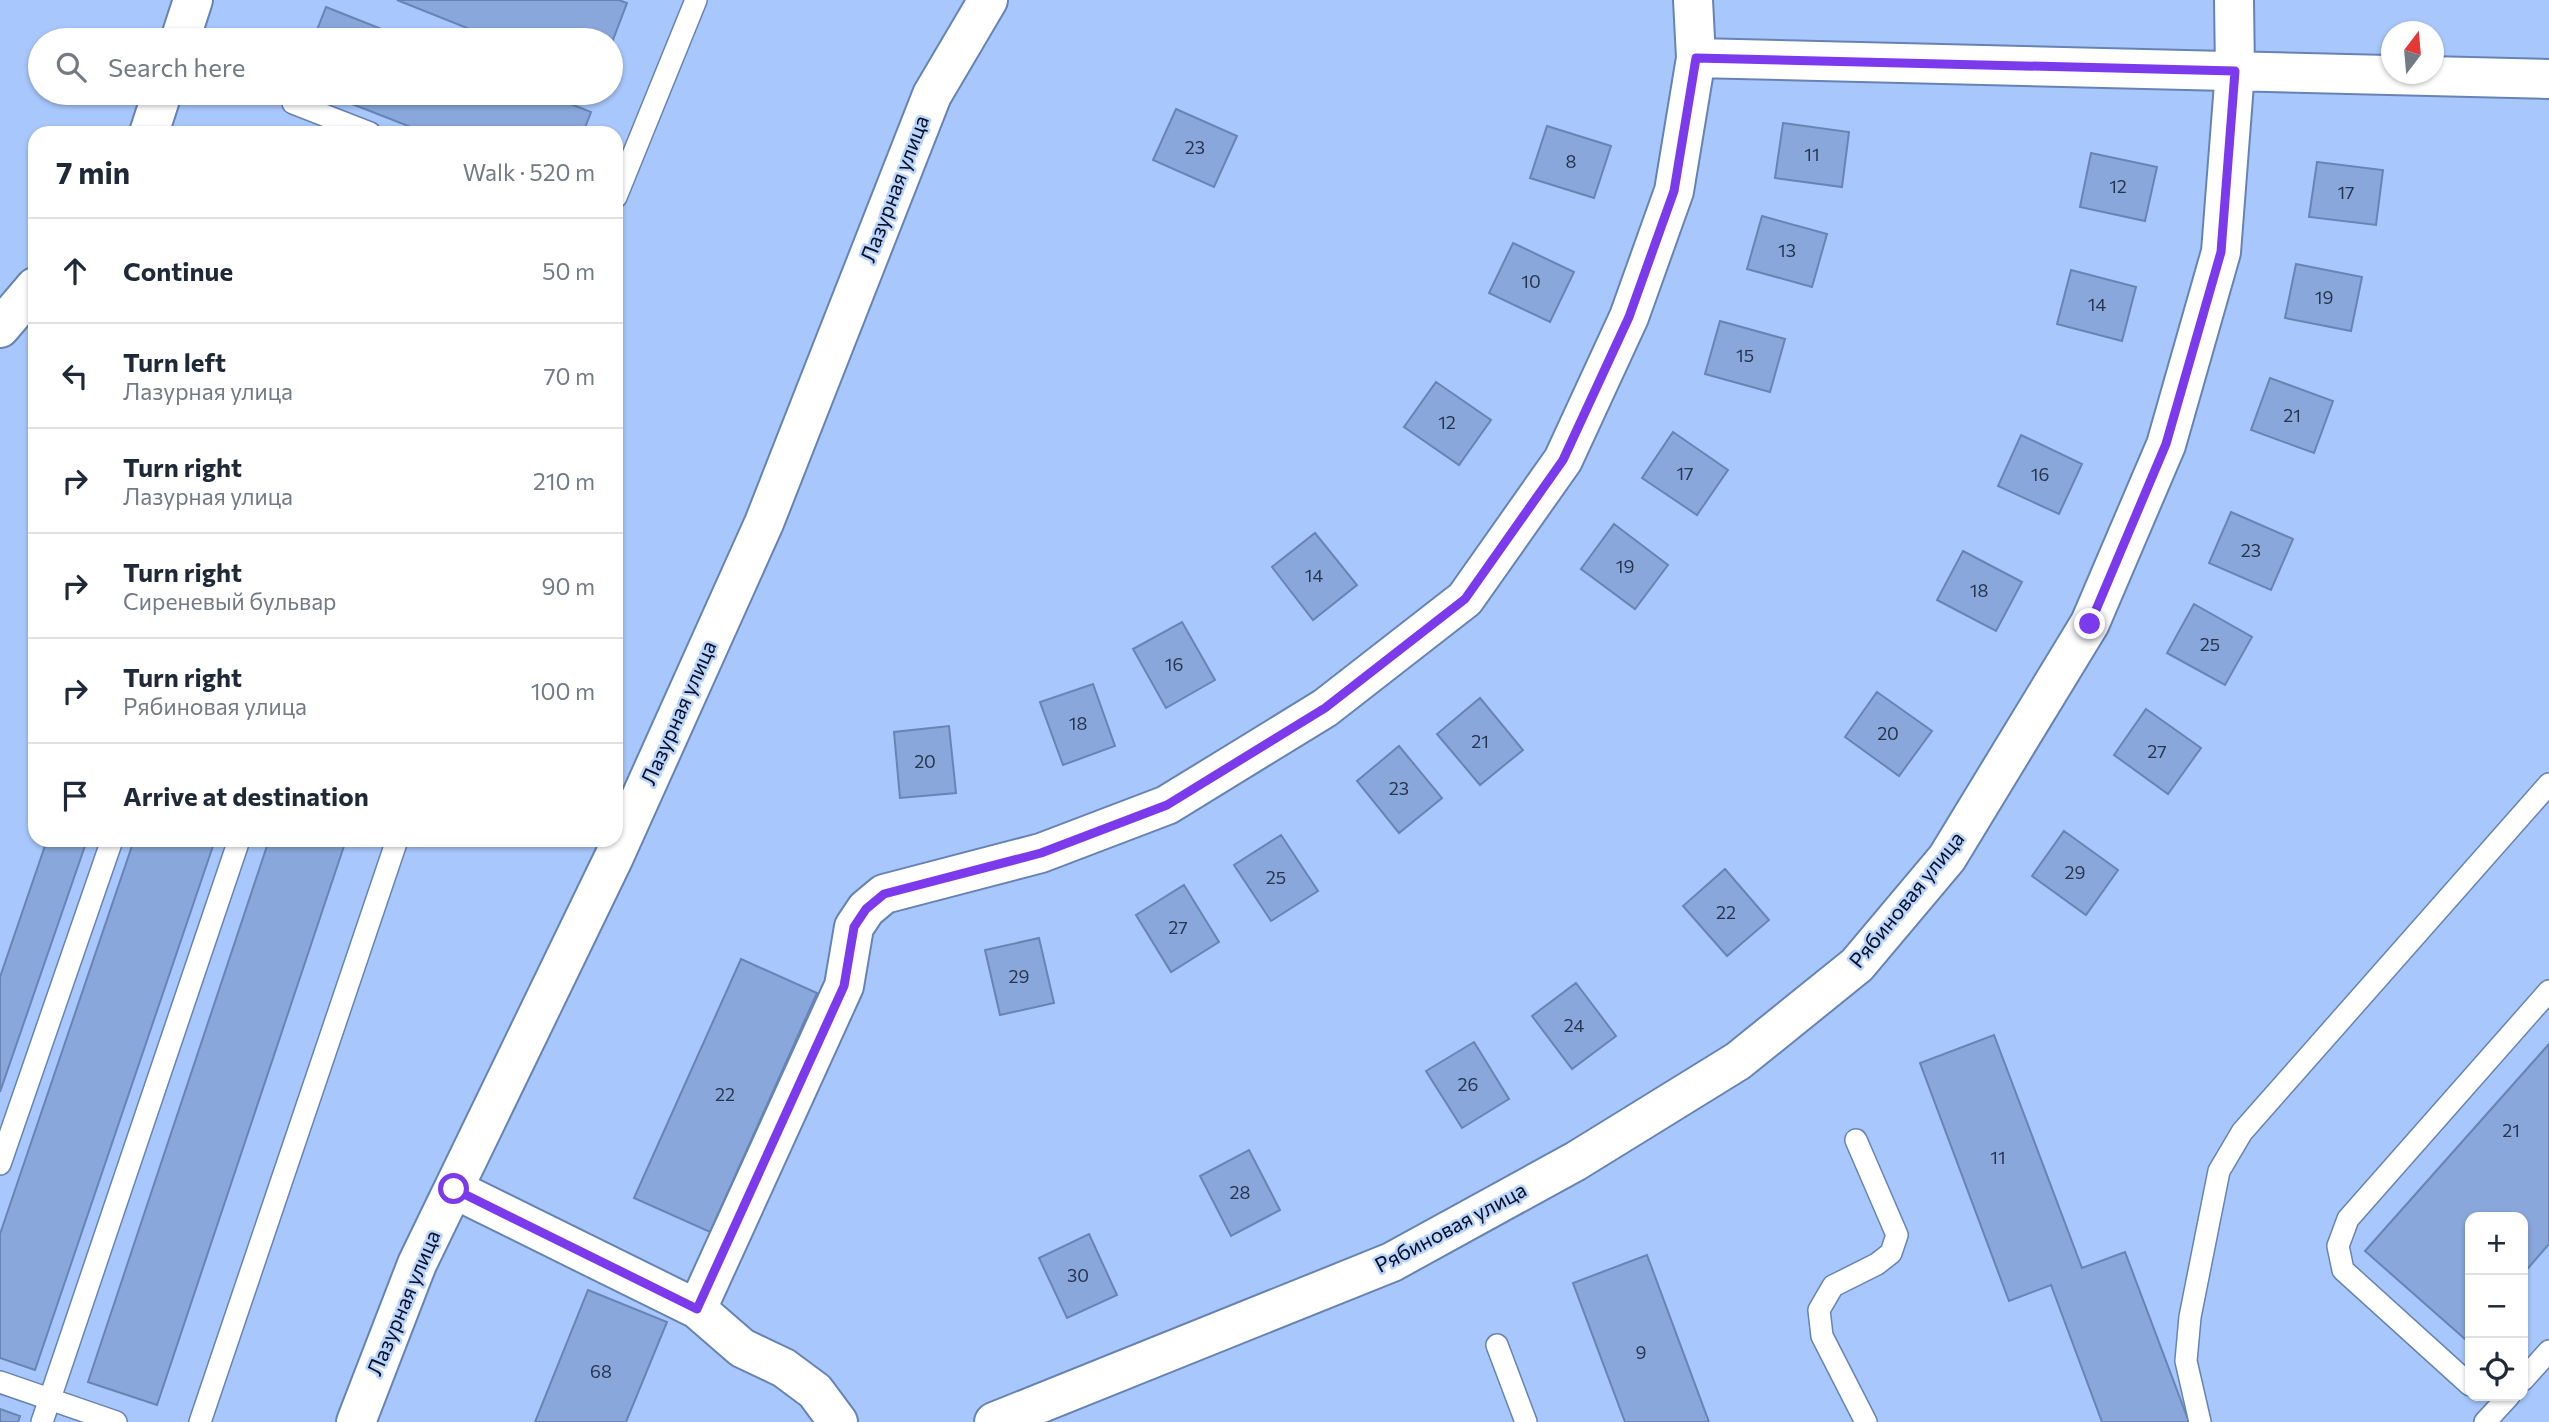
<!DOCTYPE html>
<html lang="en">
<head>
<meta charset="utf-8">
<style>
  :root { --surface:#fff; --page:#f2f2f3; --text:#1f2937; --muted:#747a83; --line:#e0e1e3 }
  body { margin:0; font-family:Commissioner,sans-serif; background:var(--page); color:var(--text) }
  .controls { position:absolute; right:21px; bottom:21px; display:grid; overflow:hidden; border-radius:14px; box-shadow:0 2px 5px #0004 }
  .controls button { width:63px; height:63px; display:grid; place-items:center; padding:0; border:0; border-bottom:2px solid var(--line); background:var(--surface); color:var(--text); font:35px sans-serif }
  .compass { position:absolute; left:2381px; top:21px; width:63px; height:63px; border-radius:50%; background:var(--surface); box-shadow:0 2px 5px #0004; rotate:16deg }
  .stop { position:absolute; width:21px; height:21px; margin:-16px; border:5px solid #7c3aed; border-radius:50%; background:#fff }
  .stop.end { background:#7c3aed; border-color:#fff; box-shadow:0 2px 7px #0008 }
  .list { margin:0; padding:0; list-style:none }
  h2 { display:flex; justify-content:space-between; align-items:center; height:91px; margin:0; padding:0 28px; font-size:30px }
  h2 small { font-size:23px; font-weight:400; color:var(--muted) }
  .list li { display:grid; grid-template-columns:46px 1fr auto; gap:21px; align-items:center; box-sizing:border-box; height:105px; padding:0 28px; border-top:2px solid var(--line) }
  .list b { display:block; font-size:26px; white-space:nowrap }
  .list p { margin:0; font-size:23px; white-space:nowrap; color:var(--muted) }
  .list em { font-size:23px; font-style:normal; color:var(--muted) }
  .icon { flex:none; width:38px; height:38px; fill:none; stroke:currentColor; stroke-width:2; stroke-linecap:round; stroke-linejoin:round }
  .map { position:relative; flex:none; width:2549px; height:1422px; overflow:hidden }
  .search { position:absolute; background:var(--surface); box-shadow:0 2px 5px #0004; left:28px; top:28px; width:595px; height:77px; display:flex; align-items:center; gap:18px; box-sizing:border-box; padding:0 24px; border-radius:38px; color:var(--muted); font-size:26px }
  .panel { position:absolute; background:var(--surface); box-shadow:0 2px 5px #0004; left:28px; top:126px; width:595px; height:721px; border-radius:21px }
  .map>svg:first-child { display:block }
  .building { fill:#89a7da; stroke:#6784b5; stroke-width:2 }
  .lines { fill:none; stroke-linecap:round; stroke-linejoin:round }
  .service-casing { stroke:#6683b4; stroke-width:24 }
  .minor-casing { stroke:#6683b4; stroke-width:42 }
  .service { stroke:#fff; stroke-width:21 }
  .minor { stroke:#fff; stroke-width:38 }
  .route { stroke:#7c3aed; stroke-width:9 }
  .labels { text-anchor:middle; stroke-width:5; stroke-linejoin:round; paint-order:stroke }
  .number-label { font-size:18px; fill:#26354f }
  .street-label { font-size:21px; fill:#050f21; stroke:#bad4fe }
</style>
</head>
<body>
<div class="map">
<svg width="2549" height="1422" viewBox="0 0 2549 1422">
  <rect width="100%" height="100%" fill="#a8c7fc"/>
  <path class="building" d="M397,0H619L627,3L611,45V40H497Z
    M326,7L409,40H313Z
    M324,93H543L591,112L583,133H426Z
    M1176,109L1237,136L1214,187L1153,160Z
    M1783,123L1849,132L1842,187L1775,178Z
    M1547,126L1611,146L1594,198L1530,178Z
    M2091,153L2157,167L2145,221L2080,207Z
    M2317,162L2383,170L2376,225L2309,217Z
    M1762,216L1827,234L1812,287L1747,269Z
    M1513,243L1574,272L1550,322L1489,293Z
    M2296,264L2362,277L2351,331L2285,318Z
    M2071,270L2136,287L2122,341L2057,324Z
    M1720,321L1785,339L1770,392L1705,374Z
    M2270,378L2333,401L2314,453L2251,430Z
    M1436,382L1491,420L1459,465L1404,427Z
    M1673,432L1728,470L1697,515L1642,478Z
    M2021,435L2082,464L2059,514L1998,486Z
    M2231,512L2293,539L2271,590L2209,563Z
    M1614,524L1668,565L1635,609L1581,569Z
    M1315,533L1357,585L1313,620L1272,567Z
    M1963,551L2022,582L1996,631L1937,600Z
    M2194,604L2252,637L2225,685L2167,653Z
    M1182,622L1215,680L1166,708L1133,649Z
    M1093,684L1115,746L1063,765L1040,702Z
    M1877,692L1932,731L1899,776L1845,737Z
    M1480,698L1523,750L1480,785L1437,734Z
    M2146,709L2201,748L2168,794L2114,755Z
    M949,726L956,793L900,798L894,732Z
    M1399,746L1442,798L1399,833L1357,781Z
    M2064,831L2118,870L2086,915L2032,876Z
    M1281,835L1318,891L1271,921L1234,865Z
    M47,840H87L0,1092V977Z
    M134,840H215L35,1370L0,1358V1234Z
    M269,840H346L157,1405L88,1382Z
    M1725,869L1769,920L1727,956L1683,906Z
    M1184,885L1219,942L1171,972L1136,915Z
    M1039,938L1054,1003L1000,1015L985,950Z
    M741,959L817,993L710,1232L634,1198Z
    M1576,983L1616,1036L1572,1069L1532,1016Z
    M1994,1035L2082,1268L2125,1252L2189,1422H2102L2051,1285L2009,1301L1920,1063Z
    M1474,1042L1509,1099L1462,1128L1426,1071Z
    M2549,1044V1244L2523,1274V1217H2470V1333L2465,1339L2365,1251Z
    M1249,1150L1280,1210L1231,1236L1200,1176Z
    M1089,1234L1117,1295L1067,1318L1039,1258Z
    M1647,1255L1709,1422H1625L1573,1283Z
    M588,1290L667,1322L626,1422H535Z
    M0,1409L20,1416L18,1422H0Z"/>
  <g class="lines">
    <g class="service-casing">
      <path id="service" d="M293,103L370,133
        M616,197L696,0
        M1856,1140L1897,1235L1891,1253L1877,1264L1833,1286L1819,1310L1822,1336L1866,1422
        M0,1164L112,840
        M1497,1345L1526,1422
        M2523,1380L2549,1351
        M0,1382L116,1422
        M2470,1385L2343,1270L2338,1246L2348,1219L2549,991
        M42,1422L239,840
        M200,1422L397,840
        M2200,1422L2186,1361L2190,1317L2219,1171L2242,1132L2549,784
        M2485,1422L2509,1396"/>
    </g>
    <g class="minor-casing">
      <path id="minor" d="M180,40L193,0
        M1696,58L2549,79
        M149,133L162,93
        M0,328L35,287
        M454,1189L697,1309L742,1348L784,1368L815,1391L838,1422
        M697,1309L844,986L854,927L866,909L884,894L1041,853L1167,805L1325,708L1465,599L1563,460L1629,317L1674,191L1696,58L1693,0
        M356,1422L417,1264L614,857L764,523L932,95L988,0
        M994,1422L1392,1262L1576,1161L1738,1061L1857,965L1947,858L2090,623L2166,445L2221,252L2235,71L2234,0"/>
    </g>
    <use href="#service" class="service"/>
    <use href="#minor" class="minor"/>
  </g>
  <g class="lines">
    <path class="route" d="M454,1189L697,1309L844,986L854,927L866,909L884,894L1041,853L1167,805L1325,708L1465,599L1563,460L1629,317L1674,191L1696,58L2235,71L2221,252L2166,444L2090,624"/>
  </g>
  <g class="labels">
    <g class="number-label">
      <text x="1195" y="154">23</text>
      <text x="1812" y="161">11</text>
      <text x="1571" y="168">8</text>
      <text x="2118" y="193">12</text>
      <text x="2346" y="199">17</text>
      <text x="1787" y="257">13</text>
      <text x="1531" y="288">10</text>
      <text x="2324" y="304">19</text>
      <text x="2097" y="311">14</text>
      <text x="1745" y="362">15</text>
      <text x="2292" y="422">21</text>
      <text x="1447" y="429">12</text>
      <text x="1685" y="480">17</text>
      <text x="2040" y="481">16</text>
      <text x="2251" y="557">23</text>
      <text x="1625" y="573">19</text>
      <text x="1314" y="582">14</text>
      <text x="1979" y="597">18</text>
      <text x="2210" y="651">25</text>
      <text x="1174" y="671">16</text>
      <text x="1078" y="730">18</text>
      <text x="1888" y="740">20</text>
      <text x="1480" y="748">21</text>
      <text x="2157" y="758">27</text>
      <text x="925" y="768">20</text>
      <text x="1399" y="795">23</text>
      <text x="2075" y="879">29</text>
      <text x="1276" y="884">25</text>
      <text x="1726" y="919">22</text>
      <text x="1178" y="934">27</text>
      <text x="1019" y="983">29</text>
      <text x="1574" y="1032">24</text>
      <text x="1468" y="1091">26</text>
      <text x="725" y="1101">22</text>
      <text x="2511" y="1137">21</text>
      <text x="1998" y="1164">11</text>
      <text x="1240" y="1199">28</text>
      <text x="1078" y="1282">30</text>
      <text x="1641" y="1359">9</text>
      <text x="601" y="1378">68</text>
    </g>
    <g class="street-label">
      <text transform="translate(895 189) rotate(-69)" y="7">Лазурная улица</text>
      <text transform="translate(679 713) rotate(-66)" y="7">Лазурная улица</text>
      <text transform="translate(1907 900) rotate(-51)" y="7">Рябиновая улица</text>
      <text transform="translate(1451 1228) rotate(-28)" y="7">Рябиновая улица</text>
      <text transform="translate(404 1303) rotate(-67)" y="7">Лазурная улица</text>
    </g>
  </g>
</svg>
<div class="controls">
<button>+</button>
<button>−</button>
<button><svg class="icon" aria-label="locate" viewBox="0 0 24 24"><circle cx="12" cy="12" r="6"/><path d="M12 2v4M12 18v4M2 12h4M18 12h4"/></svg></button>
</div>
<svg class="compass" viewBox="-18 -18 36 36"><path d="M0-13l5 13h-10z" fill="#e53935"/><path d="M0 13l5-13h-10z" fill="#747a83"/></svg>
<div class="stop" style="left:454px;top:1189px"></div>
<div class="stop end" style="left:2090px;top:624px"></div>
<div class="search"><svg class="icon" aria-label="search" viewBox="0 0 24 24"><circle cx="10" cy="10" r="6"/><path d="M15 15l6 6"/></svg>Search here</div>
<section class="panel">
<h2>7 min<small>Walk · 520 m</small></h2>
<ul class="list">
<li><svg class="icon" aria-label="ahead" viewBox="0 0 24 24"><path d="M12 20V5M6 11l6-6 6 6"/></svg><div><b>Continue</b></div><em>50 m</em></li>
<li><svg class="icon" aria-label="left" viewBox="0 0 24 24"><path d="M17 20v-9H6M10 6l-5 5 5 5"/></svg><div><b>Turn left</b><p>Лазурная улица</p></div><em>70 m</em></li>
<li><svg class="icon" aria-label="right" viewBox="0 0 24 24"><path d="M7 20v-9h11M14 6l5 5-5 5"/></svg><div><b>Turn right</b><p>Лазурная улица</p></div><em>210 m</em></li>
<li><svg class="icon" aria-label="right" viewBox="0 0 24 24"><path d="M7 20v-9h11M14 6l5 5-5 5"/></svg><div><b>Turn right</b><p>Сиреневый бульвар</p></div><em>90 m</em></li>
<li><svg class="icon" aria-label="right" viewBox="0 0 24 24"><path d="M7 20v-9h11M14 6l5 5-5 5"/></svg><div><b>Turn right</b><p>Рябиновая улица</p></div><em>100 m</em></li>
<li><svg class="icon" aria-label="arrive" viewBox="0 0 24 24"><path d="M6 21V4h12l-3 4 3 4H6"/></svg><div><b>Arrive at destination</b></div></li>
</ul>
</section>
</div>
</body>
</html>
